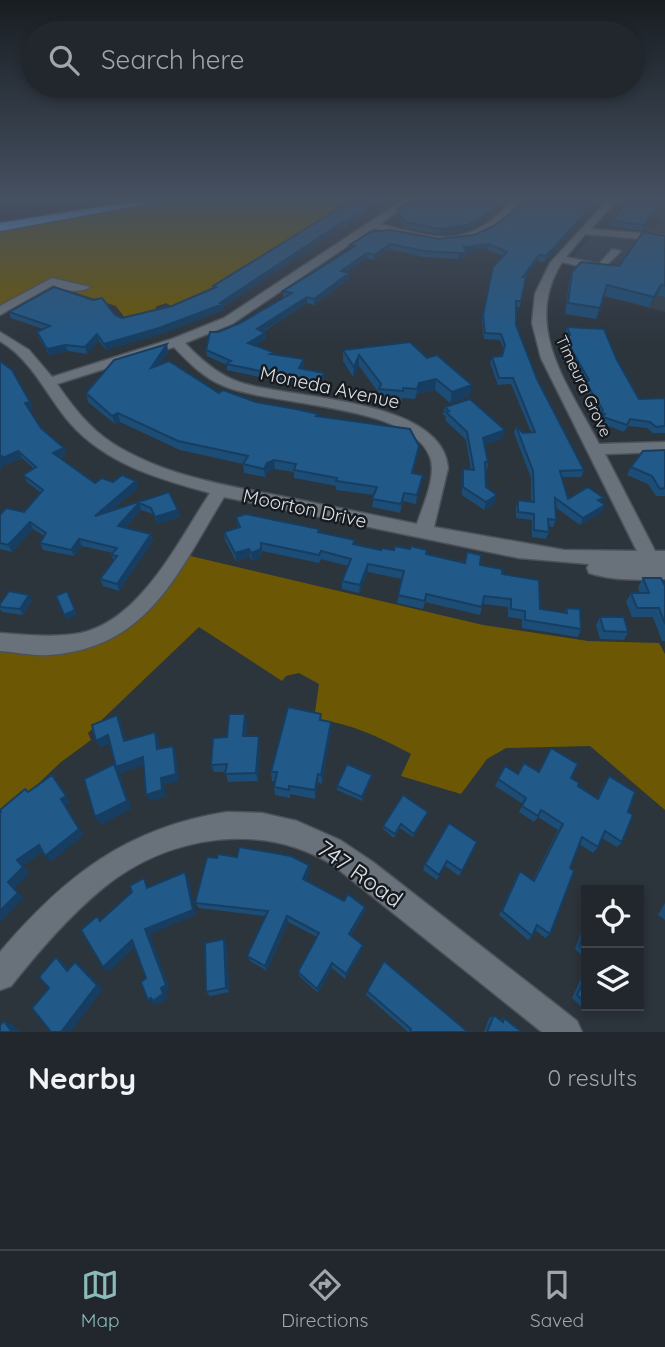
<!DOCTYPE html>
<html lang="en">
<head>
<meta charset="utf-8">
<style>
  :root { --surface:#21272d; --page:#2d3339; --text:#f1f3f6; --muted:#a2a5aa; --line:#3e4449; --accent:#8bbbb9 }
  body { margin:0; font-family:Quicksand,sans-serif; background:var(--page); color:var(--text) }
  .controls { position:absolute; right:21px; bottom:21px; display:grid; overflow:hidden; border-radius:0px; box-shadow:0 4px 10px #0003 }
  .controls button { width:63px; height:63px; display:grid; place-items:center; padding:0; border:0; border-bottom:2px solid var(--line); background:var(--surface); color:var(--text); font:35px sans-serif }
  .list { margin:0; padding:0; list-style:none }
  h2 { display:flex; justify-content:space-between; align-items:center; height:91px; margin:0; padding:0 28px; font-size:30px }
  h2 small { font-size:23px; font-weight:400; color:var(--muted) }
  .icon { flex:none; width:38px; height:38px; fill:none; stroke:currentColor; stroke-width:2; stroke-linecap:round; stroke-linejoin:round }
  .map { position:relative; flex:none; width:665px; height:1032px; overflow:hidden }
  .search { position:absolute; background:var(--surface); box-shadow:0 4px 10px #0003; left:21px; right:21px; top:21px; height:77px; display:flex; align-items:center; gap:18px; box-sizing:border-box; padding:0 24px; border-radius:38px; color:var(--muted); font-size:26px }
  .sheet { height:217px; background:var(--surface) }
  nav { display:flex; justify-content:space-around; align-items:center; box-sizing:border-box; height:98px; border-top:2px solid var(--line); background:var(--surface); font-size:19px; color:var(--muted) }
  nav a { display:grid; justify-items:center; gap:4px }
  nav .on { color:var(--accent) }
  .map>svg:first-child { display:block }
  .built { fill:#323f4b }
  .green { fill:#6c5804 }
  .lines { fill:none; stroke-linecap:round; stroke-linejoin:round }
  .minor-casing { stroke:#4c525a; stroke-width:3 }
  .highway-casing { stroke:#4c525a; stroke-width:3 }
  .minor { fill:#69727b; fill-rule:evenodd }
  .highway { fill:#65aef1; fill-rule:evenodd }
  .wall { fill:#1c4d76 }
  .shaded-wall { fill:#173e60 }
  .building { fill:#215989; stroke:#173e60; stroke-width:2 }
  .labels { text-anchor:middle; stroke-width:5; stroke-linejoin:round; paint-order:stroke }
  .far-street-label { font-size:16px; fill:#dce1e6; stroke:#171b1f }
  .street-label { font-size:19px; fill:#dce1e6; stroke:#171b1f }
  .near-street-label { font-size:23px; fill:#dce1e6; stroke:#171b1f }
</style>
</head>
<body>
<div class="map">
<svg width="665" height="1032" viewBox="0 0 665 1032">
  <rect width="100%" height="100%" fill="#2c343c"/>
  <path class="built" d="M659,208L665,209V312L604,296L611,274L568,264L598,228L638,236L645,226L655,228L662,219L653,217Z"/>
  <path class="green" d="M170,199H360L210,291L174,308L166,303L155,307L158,311L128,322L116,306L49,284L0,312V228Z
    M182,554L483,625L588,641L659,643L665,654V810L590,746L506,748L487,759L461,794L401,776L411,754C379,737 351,723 314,719L319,684L299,673L286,676L282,681L199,627L88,733L91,740L61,762L0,820V643L109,631Z"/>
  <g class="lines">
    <g class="minor-casing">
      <path id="minor" d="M405,199H415L380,224C446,241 464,249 516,199H525C474,257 442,246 374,228L232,324L185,343C201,360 219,376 242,383C292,399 443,398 448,468L434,527L564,550L637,551L541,358L532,323L535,294L550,263L609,199H618L591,229L665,235V241L585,234L566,257L599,264L612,249L621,251L601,271L562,262C521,327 569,386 599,444L665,442V452L605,454L655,551H665V579C639,580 614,581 589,573L587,568L589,564L519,558L224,497C178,572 149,648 49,655C33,656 16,652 0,651V633C27,635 54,638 81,633C141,620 179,540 210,493C159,479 106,464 70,423C46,395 33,361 0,341V332L29,350L52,377L172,339L224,318ZM174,347C189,363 204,378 224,386C272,406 411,404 430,457C437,476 423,505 417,524C372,515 326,505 280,496C223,485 162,475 112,443C89,428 73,407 57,384Z
        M52,278L90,287C79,294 64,290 53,285L0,315V306Z
        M227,812L262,813L297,821L340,840L373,862L558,1006L577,1021L582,1032H542L333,865C260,820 167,836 103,888C68,917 39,951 11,986L0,990V952C65,876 126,828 227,812Z"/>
    </g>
    <g class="highway-casing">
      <path id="highway" d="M148,199H174L0,231V223Z"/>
    </g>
    <use href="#minor" class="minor"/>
    <use href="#highway" class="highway"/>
  </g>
  <path class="wall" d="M354,199H400L389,206L383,205L347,227H344L223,307L224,310L160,334L106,350L99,341L87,354L68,351L49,355L39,338L37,332L43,329L11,318L9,312L115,315L122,318L172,306L213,288V286Z
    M601,199L544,262L537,261L525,277L520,307H516V325L537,379L584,470L581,477H562L568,499L602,503V512L580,525L555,507L556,520L553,527L548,526L549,532L546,539L532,537V520L516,518V507L518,500L531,502V478L514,433L516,426L523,433L531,432L511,384L498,385L490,363L492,357L502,356L504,350L500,340L484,339L482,321L493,267L503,256L488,250L466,252V258L458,259L423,257L389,249L374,260L367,258L347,272L349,273V279L314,305L307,303L263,332L265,333L266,339L256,345L273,352V355L304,366L302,369L324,379L319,390L227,370V365L207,356L206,350L218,332L240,323L285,297H283V291L350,250V245L439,239L474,235L492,227L510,214Z
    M665,199V208L659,207L642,231L610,226L612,221Z
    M397,210L496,213L467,231L439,234L405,228L397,215Z
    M665,236V297L657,295L649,307L604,296L596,319L565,314L569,282L572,272L619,266Z
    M567,327L617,360L639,399L665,398V433H653L647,428L628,426L624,432L601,423L602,420L598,419L600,415L584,390L586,385L564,346L566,335L565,333Z
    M167,344L168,352L160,364L219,393L256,402L318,414V417L418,454L413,473L421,483L416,504L403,501L400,513L372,507L374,495L336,490V486L294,478V472L275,469L268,471L265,477L244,473L243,464L180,450L120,422L115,424L88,402L86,393Z
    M343,350L427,358L470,396L450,403L435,390L417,394L415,399L402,398V401L379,399V393L359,366L353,377L343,361Z
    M0,361L33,408L29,409L41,428L64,448L66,454L60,458L95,483L113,482L138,488L112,510L169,492L180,517L157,524L153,514L141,510L125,528L151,534L153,541L119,591L103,586L100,579L114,561L111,555L113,553L82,546L74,556L43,550L40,543L44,536L33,529L12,552L0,549V515L24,512L41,493L27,482L23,475L34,469L22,458L6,465L5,463Z
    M445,407L503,438L485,445L488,462L487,470H485L486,487L495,503L484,510L462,495V477L463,469L471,470L466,440L445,420L446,417L443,414Z
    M665,450V496H656L648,484L627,475L631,467Z
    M236,517L320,532L354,545L381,550H394L426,554L480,565L502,574L540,609L564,613L566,608L581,629L578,637L522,628V619L508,617V607L483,604L480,615L425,602L423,609L397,603L402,579L368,572L359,593L342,589V581L348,566L321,559L319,563L262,551V557L252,561L250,557L236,561L225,540L224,532L238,528Z
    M643,578L665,586V641H662L653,617H632L626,602L631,593H640L638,587Z
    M32,600L23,615L2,612L0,609V604Z
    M600,617L628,632L624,640L600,639L596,625Z
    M322,720L331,731L322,784L318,782L315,799L290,794V798L275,795L274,787L275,781H272L271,772Z
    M247,722L246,736H259L260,744L258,781L228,782L226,772H214L211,765L227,737Z
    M505,766L518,774L571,778L578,786L597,798L604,783L609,776L628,812L622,842L617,847L602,838L598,847L593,853L579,844L570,868L550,934L545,938L535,930L532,936L528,940L499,915L516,877L520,871L533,880L558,830L538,817L534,822L519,812L523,804L495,786Z
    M372,775L371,779L362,801L337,790V786Z
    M428,812L426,816L413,837L400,828L394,838L383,829V826Z
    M477,842L459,876L445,866L437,880L423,870L425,864Z
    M310,872L306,880L344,901L365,907L364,913L351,935L362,950L345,979L332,968L318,993L299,976L298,972L317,937L288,922L267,971L250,961L247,956L265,916L199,908L195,903Z
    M665,903V920L658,915Z
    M586,920V959L575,949Z
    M227,945L229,992L210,996L206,992Z
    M586,968V1006H591L585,1010L572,998Z
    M367,991L468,1032H408L366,995Z
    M494,1015L500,1020L504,1018L522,1032H484L489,1018Z"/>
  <path class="shaded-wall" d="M392,199H400L389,206V201Z
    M507,199H512L496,213L467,231L439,234V229Z
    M598,199H601L544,262L546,256Z
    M383,200V205L347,227V222Z
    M661,203L659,207L642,231L644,225Z
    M344,221V227L223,307L224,310L160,334L106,350L104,344L220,303Z
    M390,244L389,249L374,260V255Z
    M489,244L488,250L463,253L464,247Z
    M367,253V258L341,277V271Z
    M458,253H467L466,258L458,259Z
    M539,255L537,261L521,283L523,277Z
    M349,273V279L314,305V299Z
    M661,285L657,295L649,307L654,297Z
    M307,297V303L257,335V329Z
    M265,333L266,339L249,349L248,343Z
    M97,334L99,341L87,354L85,347Z
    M167,344L168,352L153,376L151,368Z
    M65,345L68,351L49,355L47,349Z
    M359,355V366L353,377L354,367Z
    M304,359V366L299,374V368Z
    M324,373V379L319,390V383Z
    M436,379L435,390L417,394L415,399L419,383Z
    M472,385L470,396L450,403L452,392Z
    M30,402L33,408L28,410L25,403Z
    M118,413L120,422L115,424L112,416Z
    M505,430L503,438L482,446L483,438Z
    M64,448L66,454L56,459L53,453Z
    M18,451L22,458L6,465L5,463L0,470V459L2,456Z
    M274,460L275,469L268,471L265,477L264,469L267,463Z
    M423,475L421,483L416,504L417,495Z
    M136,481L138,488L98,522L95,516Z
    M497,495L495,503L484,510L486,502Z
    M139,503L141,510L121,533L118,526Z
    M605,505L602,512L580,525L583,518Z
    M178,510L180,517L157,524L155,517Z
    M30,522L33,529L12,552L8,545Z
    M151,534L153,541L119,591L117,584Z
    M79,539L82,546L74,556L71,550Z
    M261,543L262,557L252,561L251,553Z
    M249,549L250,557L236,561L235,553Z
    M368,564V572L359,593L360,585Z
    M29,595L32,600L23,615L20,609Z
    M70,596L77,615L66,620L64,615Z
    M245,714L247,722L245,744L243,736Z
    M117,715L121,723L128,748L124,741Z
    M331,722V731L322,784L321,775Z
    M155,732L159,740L160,757L157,749Z
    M108,735L112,743L100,748L96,741Z
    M259,736L260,744L258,781L256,773Z
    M173,746L176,753L179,781L164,785L166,797L150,801L146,795Z
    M143,757L147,764L120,774L119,772L132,809L101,825L95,817L114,764L116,767Z
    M318,774V782L315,799V790Z
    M52,775L71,803L66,806L84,835L51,862L45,856L61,799Z
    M372,775L371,779L362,801V797Z
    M39,845L45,850L24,866L30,873L15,888L24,898L1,922L0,921V911L8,882L17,860Z
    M309,865L310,872L304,885L303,879Z
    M185,872L189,879L196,915L150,934L170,989L166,992L168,998L158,1005L154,1003L153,1004L148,1000L151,998L145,929Z
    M365,907L364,913L348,939L349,934Z
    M287,916L288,922L267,971L265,966Z
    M224,939L227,945L229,992L226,988Z
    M132,940L137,945L109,972L103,967Z
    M363,945L362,950L345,979L346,974Z
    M56,957L63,962L74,975L67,971Z
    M75,962L82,966L103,989L71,1032H61Z
    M332,963V968L318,993L317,989Z
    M4,1021L13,1024L20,1032H12Z"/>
  <path class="building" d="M354,199H392L389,201L383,200L347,222L344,221L220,303L223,304L159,328L104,344L97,334L85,347L65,345L47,349L37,332L50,326L9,312L54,287L93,300L102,298L115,315L122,318L172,306L216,287L213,286Z
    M411,199H507L497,208L467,225L439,229L405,222L397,210Z
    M524,199H598L546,256L539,255L523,277H526L521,301H516V325L537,379L584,470L560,471L568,499L588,487L604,498L598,500L605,505L583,518L555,498L556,520L548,519L549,532L534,530V514L518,512V500L534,502L533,471L516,426L523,433L535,432L513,378H499L492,357L502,356L505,345L501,334L485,333L483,315L493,267L507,252L489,244L464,247L467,253H458L423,251L390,244L374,255L367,253L341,271L349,273L314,299L307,297L257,329L265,333L248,343L273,352L270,354L304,359L299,368L324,373L319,383L226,364L231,361L206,350L210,332H218L240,323L292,293L283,291L355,246L350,245L370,232L391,230L439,239L474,235L492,227L510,214Z
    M629,199H665V203H661L644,225L612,221Z
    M643,232L665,236V286L661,285L654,297L607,285L600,308L568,303L572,272L581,262L619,266Z
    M567,327L604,329L617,360L639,399L665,398V426L656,427L650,422L630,419L627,425L603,417L605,414L601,413L603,410L586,383L589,380L566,340H568L566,335H570Z
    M410,342L427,358L437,355L472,385L452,392L436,379L419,383L417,389L403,388V391L379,389L381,384L359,355L354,367L343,350Z
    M167,344L151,368L169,361L219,393L223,390L256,402L296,409L318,414L316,416L410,429L419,446L412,473L423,475L417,495L404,493L401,504L372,499L377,487L336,481L337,478L294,470L296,464L274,460L267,463L264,469L243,464L248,456L178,441L118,413L112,416L86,393L114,360Z
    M0,361L12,370L30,402L25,403L41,428L64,448L53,453L95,483L102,478L113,482L122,475L136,481L95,516L169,492L178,510L155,517L151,508L139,503L118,526L151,534L117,584L100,579L117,556L111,555L117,548L79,539L71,550L40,543L46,533L30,522L8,545L0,543V515L6,508L24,512L43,490L23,475L36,467L18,451L3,458L2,456L0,459Z
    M470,399L505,430L483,438L488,462H485L486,487L497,495L486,502L463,487V469L474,470L467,432L446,412L449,411L445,407Z
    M665,450V488L660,489L652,476L631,467L643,451Z
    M246,514L319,529L318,532L355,540L353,544L381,550L382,548L394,550L395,546L410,549L411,546L427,550L426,554L465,563L467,552L481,555L480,565L502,569V574L539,580L540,609L567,613L566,608L580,609L581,629L525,620V611L511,609V599L484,596L482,607L426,594L425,601L398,595L404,571L368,564L360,585L342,581L351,559L321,551L319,555L261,543V549L251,553L249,549L235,553L224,532L240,527L236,517Z
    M643,578H661L665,586V624L659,608H637L631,593H649Z
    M9,591L29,595L20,609L0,607V604Z
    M67,591L75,610L64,615L56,596Z
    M600,617H624L628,632L604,631Z
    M288,707L321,714L320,720L331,722L321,775L318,774L315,790L289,786V790L274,787L277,772H271Z
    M229,714H245L243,736H259L256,773L225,774L227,764L211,765L213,738L227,737Z
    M117,715L124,741L155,732L157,749L173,746L176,774L161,778L162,790L146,795L143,757L116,767L108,735L96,741L92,725Z
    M551,748L578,764L571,778L579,783L578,786L598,799L609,776L635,792L628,812L633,815L622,842L605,831L598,847L582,837L570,868L574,871L550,934L537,925L532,936L502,911L520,871L534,881L563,824L541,810L538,816L522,806L526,798L498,779L505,766L518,774L524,763L539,772Z
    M114,764L127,801L95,817L84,779Z
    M347,764L372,775L362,797L337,786Z
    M52,775L66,796L61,799L79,829L45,856L39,845L17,860L23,867L8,882L18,893L0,911V813L1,812L0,810L25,789L28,792Z
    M403,795L428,812L414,834L401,824L395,834L383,826Z
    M449,823L477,842L462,871L447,861L439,875L425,864Z
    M239,847L291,856L309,865L303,879L344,901L348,894L365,907L349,934L363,945L346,974L332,963L317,989L298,972L319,933L287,916L265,966L247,956L268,911L195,903L207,857L217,858L218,854L237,857Z
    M185,872L193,910L145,929L166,985L161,988L163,994L153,1001L151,998L148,1000L141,982L146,978L132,940L103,967L81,930L97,916L100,921L132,892L130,886L144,878L147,888Z
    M586,928V951L579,946Z
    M224,939L226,988L206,992L205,943Z
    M56,957L67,971L75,962L97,985L61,1032H51L32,1008L49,988L39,977Z
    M639,958L642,960L639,968Z
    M384,961L468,1032H410L411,1029L367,991Z
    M586,976V1003L577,995Z
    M494,1015L503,1022L504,1018L522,1032H487Z
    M4,1021L12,1032H0V1025Z"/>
  <linearGradient id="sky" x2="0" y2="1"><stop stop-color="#181d21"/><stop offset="0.58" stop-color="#455061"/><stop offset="1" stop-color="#455061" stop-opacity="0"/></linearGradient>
  <rect width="665" height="344" fill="url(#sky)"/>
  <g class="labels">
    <g class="far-street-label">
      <text transform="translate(584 386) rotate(65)" y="6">Timeura Grove</text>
    </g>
    <g class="street-label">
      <text transform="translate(330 387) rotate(12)" y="7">Moneda Avenue</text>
      <text transform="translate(305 508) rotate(12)" y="7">Moorton Drive</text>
    </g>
    <g class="near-street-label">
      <text transform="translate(360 874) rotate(35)" y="8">747 Road</text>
    </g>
  </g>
</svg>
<div class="controls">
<button><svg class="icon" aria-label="locate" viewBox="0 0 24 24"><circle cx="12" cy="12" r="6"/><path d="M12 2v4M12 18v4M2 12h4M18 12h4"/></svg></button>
<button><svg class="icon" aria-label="layers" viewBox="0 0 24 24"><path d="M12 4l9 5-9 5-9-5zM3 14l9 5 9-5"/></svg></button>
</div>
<div class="search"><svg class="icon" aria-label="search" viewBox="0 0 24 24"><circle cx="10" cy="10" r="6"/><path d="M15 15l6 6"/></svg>Search here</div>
</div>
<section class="sheet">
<h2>Nearby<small>0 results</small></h2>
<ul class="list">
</ul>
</section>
<nav>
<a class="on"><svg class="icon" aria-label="map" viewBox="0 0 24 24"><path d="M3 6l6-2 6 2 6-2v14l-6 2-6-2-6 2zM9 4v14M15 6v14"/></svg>Map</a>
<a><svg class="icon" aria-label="directions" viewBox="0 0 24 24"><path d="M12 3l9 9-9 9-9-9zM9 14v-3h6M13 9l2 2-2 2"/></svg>Directions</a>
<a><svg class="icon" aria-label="saved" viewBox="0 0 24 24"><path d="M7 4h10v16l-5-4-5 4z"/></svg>Saved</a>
</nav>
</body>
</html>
